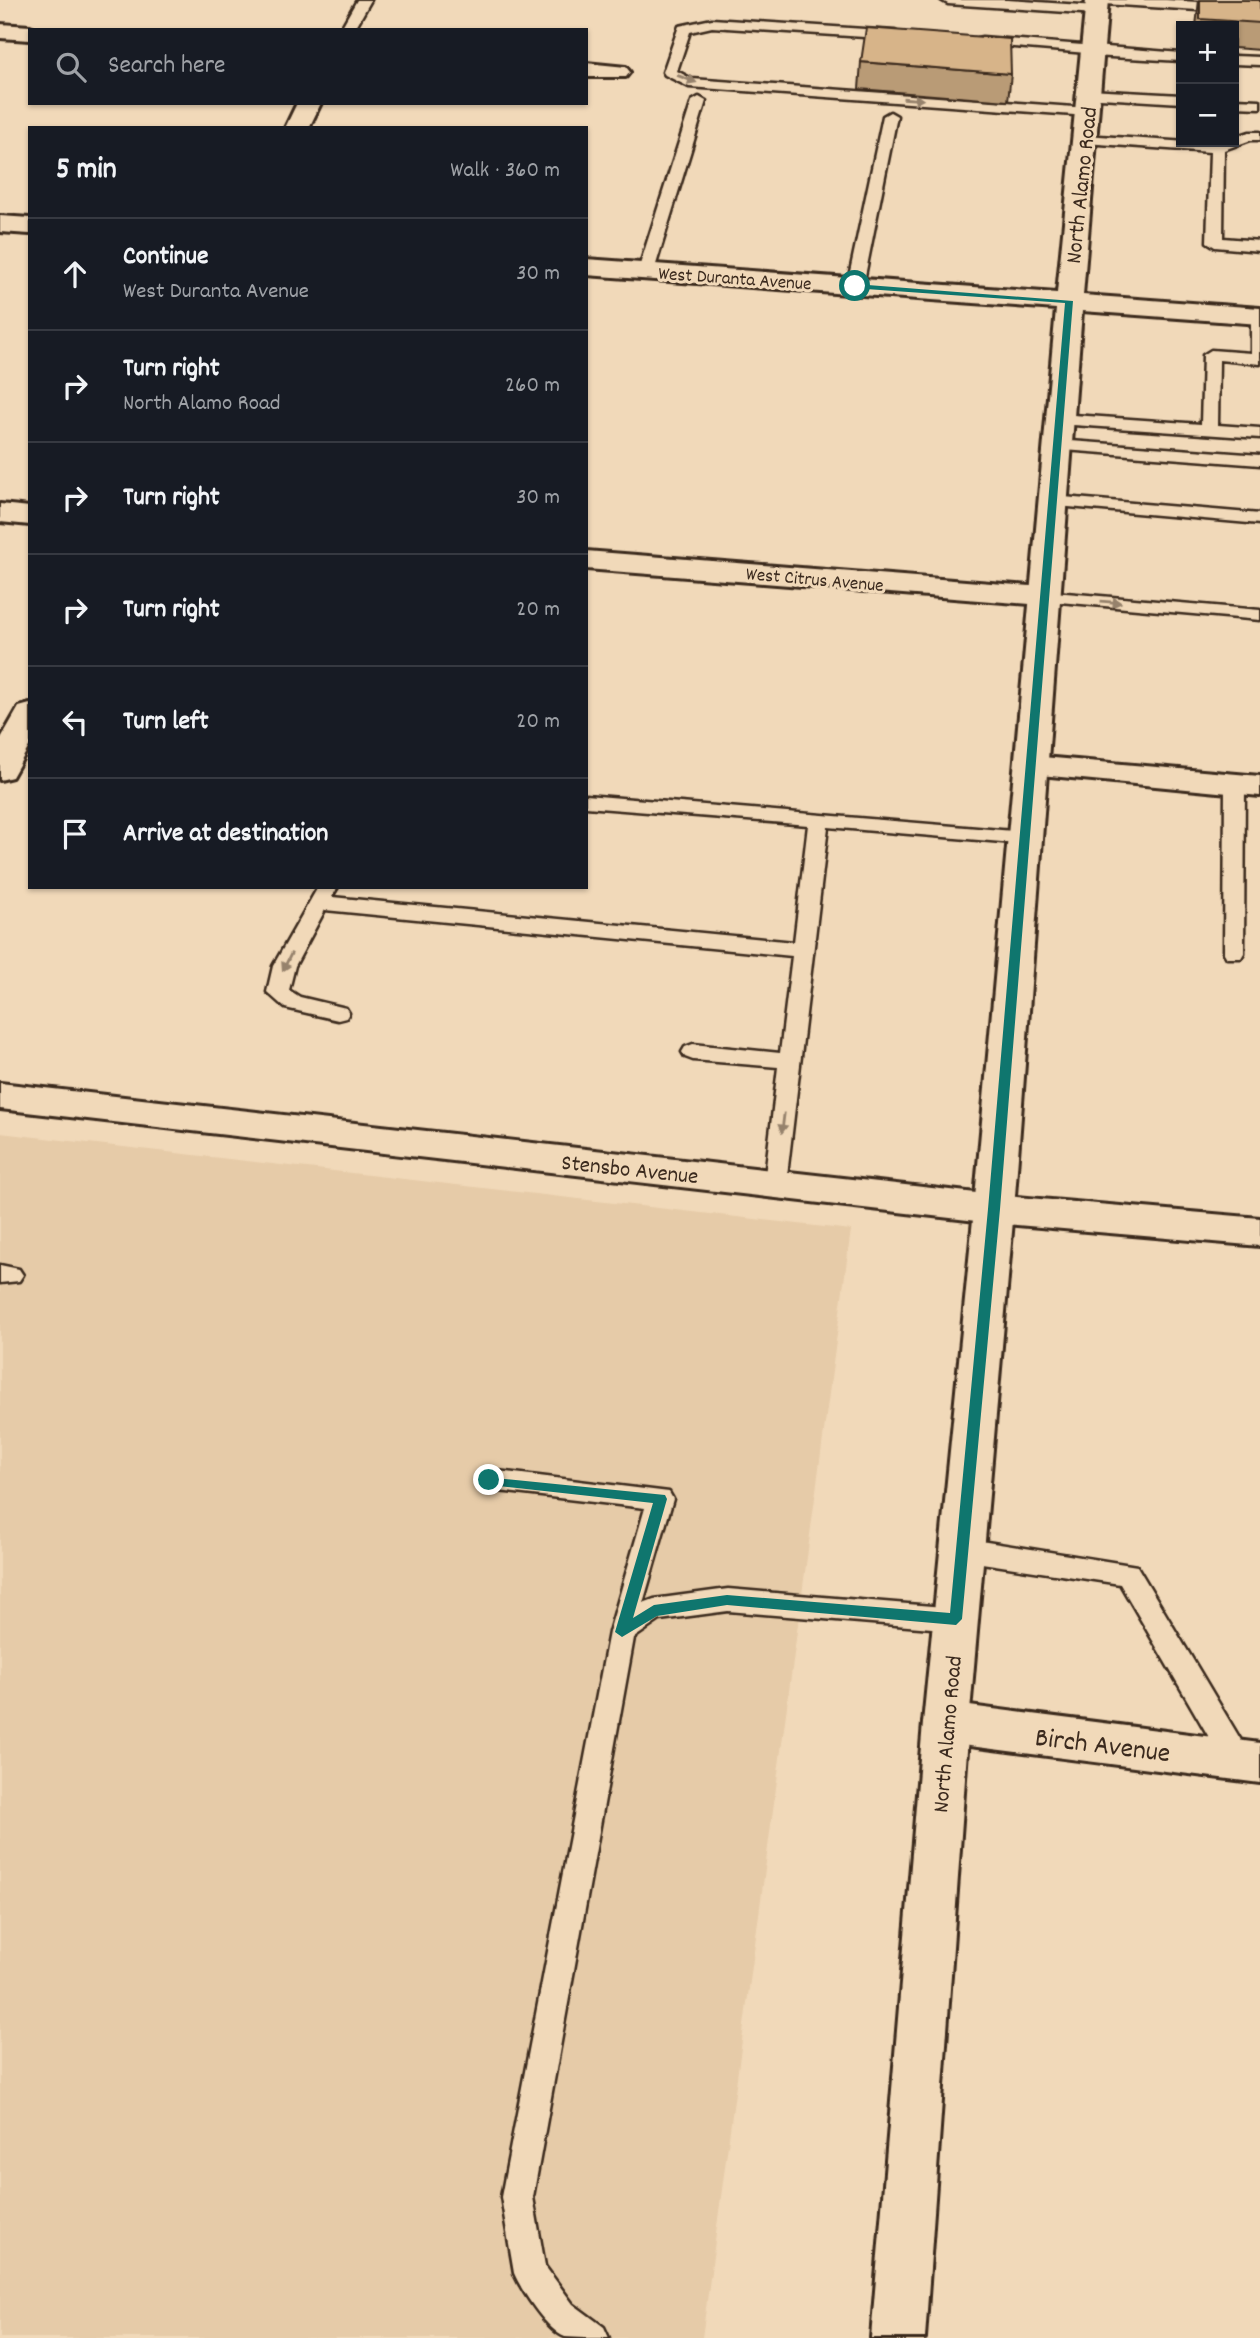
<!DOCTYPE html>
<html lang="en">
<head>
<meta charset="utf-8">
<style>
  :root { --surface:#171b24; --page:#20242c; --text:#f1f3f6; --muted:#9ea1a6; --line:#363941 }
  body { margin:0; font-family:Dekko,sans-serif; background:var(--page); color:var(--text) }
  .controls { position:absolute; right:21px; top:21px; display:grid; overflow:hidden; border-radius:0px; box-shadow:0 2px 5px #0004 }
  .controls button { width:63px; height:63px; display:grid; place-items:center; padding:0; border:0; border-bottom:2px solid var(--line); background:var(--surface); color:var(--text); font:35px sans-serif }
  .stop { position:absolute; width:21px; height:21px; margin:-16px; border:5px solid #0f766e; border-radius:50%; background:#fff }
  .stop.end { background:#0f766e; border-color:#fff; box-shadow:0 2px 7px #0008 }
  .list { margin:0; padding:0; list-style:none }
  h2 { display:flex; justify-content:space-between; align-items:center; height:91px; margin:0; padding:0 28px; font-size:30px }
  h2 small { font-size:23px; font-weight:400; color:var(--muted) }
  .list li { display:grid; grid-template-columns:46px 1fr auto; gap:21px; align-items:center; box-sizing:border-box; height:112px; padding:0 28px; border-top:2px solid var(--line) }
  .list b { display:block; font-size:26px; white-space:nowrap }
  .list p { margin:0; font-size:23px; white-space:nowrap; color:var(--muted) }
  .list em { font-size:23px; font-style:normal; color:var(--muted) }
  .icon { flex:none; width:38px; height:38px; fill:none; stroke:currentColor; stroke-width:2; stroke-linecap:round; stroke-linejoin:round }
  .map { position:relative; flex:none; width:1260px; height:2338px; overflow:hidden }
  .search { position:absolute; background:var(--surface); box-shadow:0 2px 5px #0004; left:28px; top:28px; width:560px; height:77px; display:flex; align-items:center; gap:18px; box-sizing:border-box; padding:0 24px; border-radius:0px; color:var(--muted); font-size:26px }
  .panel { position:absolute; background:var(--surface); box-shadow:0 2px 5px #0004; left:28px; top:126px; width:560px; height:763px; border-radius:0px }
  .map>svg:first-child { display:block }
  .built { fill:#e6cba8 }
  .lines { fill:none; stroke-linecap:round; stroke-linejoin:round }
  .lane-casing { stroke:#3b2a1e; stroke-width:5 }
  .street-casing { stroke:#3b2a1e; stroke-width:6 }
  .secondary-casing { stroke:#3b2a1e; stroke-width:6 }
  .lane { fill:#f1d9b9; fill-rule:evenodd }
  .street { fill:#f1d9b9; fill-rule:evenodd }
  .secondary { fill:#f1d9b9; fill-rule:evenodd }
  .wall { fill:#b99b76; stroke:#3b2a1e; stroke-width:2 }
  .building { fill:#d7b489; stroke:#3b2a1e; stroke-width:2 }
  .oneway { fill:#96826c }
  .route { fill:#0f766e }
  .labels { text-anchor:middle; stroke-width:6; stroke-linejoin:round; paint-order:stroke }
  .far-street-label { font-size:19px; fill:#3b2a1e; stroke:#f1d9b9 }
  .street-label { font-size:23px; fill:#3b2a1e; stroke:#f1d9b9 }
  .near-street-label { font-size:28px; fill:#3b2a1e; stroke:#f1d9b9 }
</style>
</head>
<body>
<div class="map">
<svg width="1260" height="2338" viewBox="0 0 1260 2338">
  <rect width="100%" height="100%" fill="#f1d9b9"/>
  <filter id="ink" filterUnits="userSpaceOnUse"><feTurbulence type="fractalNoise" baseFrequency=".0143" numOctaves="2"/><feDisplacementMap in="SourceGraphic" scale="14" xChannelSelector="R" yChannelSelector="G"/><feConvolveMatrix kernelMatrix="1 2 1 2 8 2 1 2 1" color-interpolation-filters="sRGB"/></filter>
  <g filter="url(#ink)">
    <path class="built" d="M0,1133L851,1230L702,2338H0Z"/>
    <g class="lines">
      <g class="lane-casing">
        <path id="lane" d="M357,0H371L354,30H340Z
          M941,0H1007L1096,6L1103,10L1096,14L948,4Z
          M1097,0H1166L1260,6V14L1104,4Z
          M712,19L895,31L902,35L895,39L712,27L690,32L677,71L692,79L1088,108L1095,112L1088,116L689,87L665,75L663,72L679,26Z
          M982,37L1181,53V61L1093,56L1087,53L977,44V38Z
          M1234,56L1260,57V65L1234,64Z
          M1089,90L1181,95V103L1084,97L1082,94Z
          M699,97L706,101L654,271L651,274H641L638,271L692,101Z
          M1234,99L1260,100V108L1234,107Z
          M890,112L897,116L863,286L855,291L847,286L883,116Z
          M1260,132V140H1251L1224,150L1223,238L1260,241V251L1215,247L1207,242L1210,152L1085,143L1078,139L1085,135L1216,144L1234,142V137L1249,132Z
          M1260,312V364L1219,360L1218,425L1260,428V438L1059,424L1051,419L1059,414L1201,424L1203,355L1211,350L1251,353V316Z
          M1057,440L1260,455V465L1051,449L1049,445Z
          M1052,496L1260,514V524L1046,505L1043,501Z
          M1043,591L1260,610V620L1037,600L1034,596L1037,592Z
          M1235,777L1242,779L1245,783L1244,953L1241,958H1227L1224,953L1225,783L1228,779Z
          M586,795L1025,832L1032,834L1035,838L1032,842L1025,844L828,827L786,1184L783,1190L775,1192L767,1190L764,1184L778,1067L693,1060L685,1057L682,1052L685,1047L693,1044L780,1053L792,956L325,910L295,966L289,990L300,997L346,1008L349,1013L346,1018L338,1020L285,1008L267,992L273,966L318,887H338L332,897L794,942L808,825L586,807Z
          M0,1265L19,1269L23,1275L19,1281L0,1283Z
          M489,1470L669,1492L673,1499L643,1603L654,1599L728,1589L956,1608L965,1611L969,1619L965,1627L956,1630L728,1611L660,1620L634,1638L533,2197L545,2266L573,2304L604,2327L609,2338C597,2338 576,2338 565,2337C547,2330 521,2290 514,2273L501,2197L609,1632L645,1508L489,1490L480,1487L476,1480L480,1473Z
          M962,1538L1137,1566L1248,1752L1252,1761L1248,1770L1238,1773L1228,1770L1120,1584L962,1560L953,1556L949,1549L953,1542Z"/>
      </g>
      <g class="street-casing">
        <path id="street" d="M0,24L30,26L39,30H30V40L0,38Z
          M586,63L626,67L630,72L626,77H586Z
          M297,103H321L309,128H285Z
          M0,504L30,507V525L0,522Z
          M586,551L1043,587L1054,590L1058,596L1054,602L1043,605L586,569Z
          M30,704V745L12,777L0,780V740L19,707Z
          M1031,756L1260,776V796L1019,773L1015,766L1019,759Z
          M0,1083L994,1195L1260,1218V1246L994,1223L0,1109Z
          M946,1703L1260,1743V1783L946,1743L930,1737L923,1723L930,1709Z"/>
      </g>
      <g class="secondary-casing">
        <path id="secondary" d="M1086,0H1108L1083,295L1260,308V324L1082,311L1014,1209L969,1723L925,2338H871L923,1723L974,1209L1056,309L586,275V259L1057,293Z
          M0,216L30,218V234L0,232Z"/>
      </g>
      <use href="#lane" class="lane"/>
      <use href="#street" class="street"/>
      <use href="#secondary" class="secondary"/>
    </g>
    <path class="wall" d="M1199,0H1260V50L1234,48V26H1196Z
      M861,62L1011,74L1008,101L859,89Z"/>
    <path class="building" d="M1200,0H1260V23L1200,19Z
      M866,28L1010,39L1011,74L861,62Z"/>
    <defs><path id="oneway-solid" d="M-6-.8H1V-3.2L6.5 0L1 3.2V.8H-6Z" transform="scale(1.75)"/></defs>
    <g class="oneway">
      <use href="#oneway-solid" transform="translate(687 79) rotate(20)"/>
      <use href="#oneway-solid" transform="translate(913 99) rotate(4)"/>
      <use href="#oneway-solid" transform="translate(1111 602) rotate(5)"/>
      <use href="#oneway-solid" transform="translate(287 962) rotate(116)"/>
      <use href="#oneway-solid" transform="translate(783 1123) rotate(97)"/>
    </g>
  </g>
  <path class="route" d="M855,284L1073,301L1000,1209L962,1619L956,1625L727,1605L657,1616L622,1637L615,1632L653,1503L489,1485L485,1484V1477L665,1495L667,1499L633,1618L654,1605L727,1595L950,1613L988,1209L1065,303L852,288Z"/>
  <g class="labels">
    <g class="far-street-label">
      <text transform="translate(735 277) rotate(4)" y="7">West Duranta Avenue</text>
      <text transform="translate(815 578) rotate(5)" y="7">West Citrus Avenue</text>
    </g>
    <g class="street-label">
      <text transform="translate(1080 185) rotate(-84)" y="8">North Alamo Road</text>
      <text transform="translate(630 1168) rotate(6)" y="8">Stensbo Avenue</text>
      <text transform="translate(946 1734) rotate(-85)" y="8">North Alamo Road</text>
    </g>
    <g class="near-street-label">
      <text transform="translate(1103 1743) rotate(7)" y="10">Birch Avenue</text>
    </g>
  </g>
</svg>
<div class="controls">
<button>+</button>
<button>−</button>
</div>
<div class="stop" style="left:855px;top:286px"></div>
<div class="stop end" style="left:489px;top:1480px"></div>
<div class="search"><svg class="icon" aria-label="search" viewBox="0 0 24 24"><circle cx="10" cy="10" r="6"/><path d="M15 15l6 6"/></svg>Search here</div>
<section class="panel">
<h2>5 min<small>Walk · 360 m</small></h2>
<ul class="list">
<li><svg class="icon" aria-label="ahead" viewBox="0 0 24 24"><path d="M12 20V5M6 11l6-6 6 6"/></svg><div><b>Continue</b><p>West Duranta Avenue</p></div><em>30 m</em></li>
<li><svg class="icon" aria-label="right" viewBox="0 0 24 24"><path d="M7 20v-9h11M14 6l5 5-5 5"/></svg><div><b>Turn right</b><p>North Alamo Road</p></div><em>260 m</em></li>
<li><svg class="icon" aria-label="right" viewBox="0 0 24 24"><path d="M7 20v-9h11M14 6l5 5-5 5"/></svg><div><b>Turn right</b></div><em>30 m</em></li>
<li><svg class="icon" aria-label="right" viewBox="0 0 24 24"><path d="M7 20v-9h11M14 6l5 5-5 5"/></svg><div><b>Turn right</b></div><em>20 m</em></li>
<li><svg class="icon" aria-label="left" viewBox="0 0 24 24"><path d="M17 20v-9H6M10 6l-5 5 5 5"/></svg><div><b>Turn left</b></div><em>20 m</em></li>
<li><svg class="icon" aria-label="arrive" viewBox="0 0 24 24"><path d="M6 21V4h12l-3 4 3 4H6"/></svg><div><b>Arrive at destination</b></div></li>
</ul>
</section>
</div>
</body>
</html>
